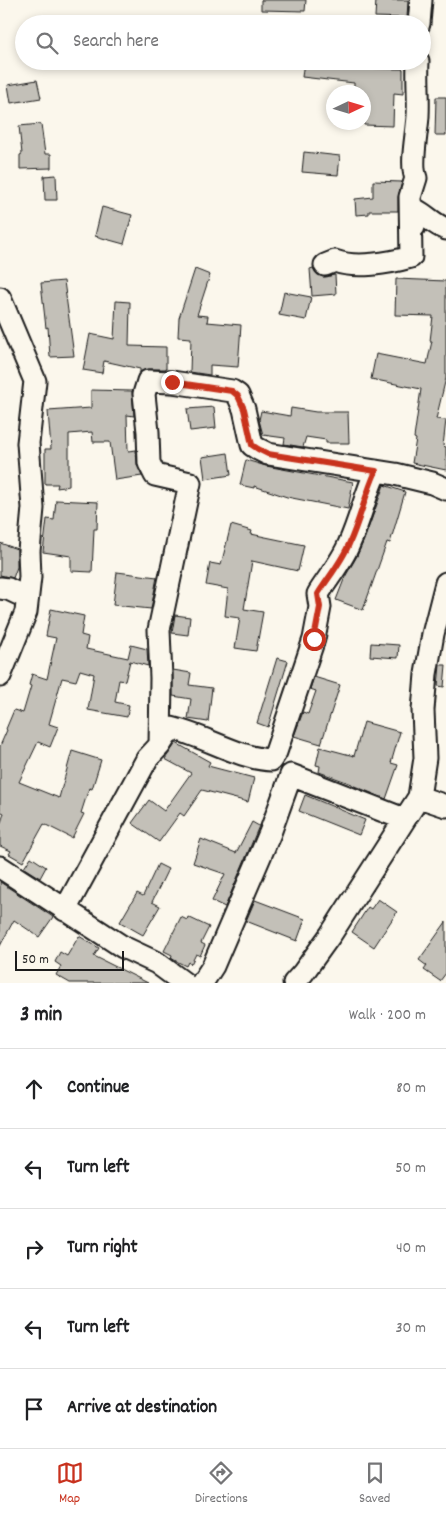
<!DOCTYPE html>
<html lang="en">
<head>
<meta charset="utf-8">
<style>
  :root { --surface:#fff; --page:#f2f2f2; --text:#202124; --muted:#757577; --line:#e0e0e0; --accent:#c8321e }
  body { margin:0; font-family:Dekko,sans-serif; background:var(--page); color:var(--text) }
  .compass { position:absolute; left:326px; top:85px; width:45px; height:45px; border-radius:50%; background:var(--surface); box-shadow:0 2px 8px #0003; rotate:86deg }
  .scale { position:absolute; left:15px; bottom:12px; width:109px; box-sizing:border-box; padding-left:5px; border:2px solid #1c1c1c; border-top:0; font-size:14px; line-height:18px; white-space:nowrap; color:#1c1c1c; -webkit-text-stroke:4px #fbf7ec; paint-order:stroke }
  .stop { position:absolute; width:15px; height:15px; margin:-11px; border:4px solid #c8321e; border-radius:50%; background:#fff }
  .stop.end { background:#c8321e; border-color:#fff; box-shadow:0 1px 5px #0008 }
  .list { margin:0; padding:0; list-style:none }
  h2 { display:flex; justify-content:space-between; align-items:center; height:65px; margin:0; padding:0 20px; font-size:21px }
  h2 small { font-size:16px; font-weight:400; color:var(--muted) }
  .list li { display:grid; grid-template-columns:32px 1fr auto; gap:15px; align-items:center; box-sizing:border-box; height:80px; padding:0 20px; border-top:1px solid var(--line) }
  .list b { display:block; font-size:19px; white-space:nowrap }
  .list em { font-size:16px; font-style:normal; color:var(--muted) }
  .icon { flex:none; width:28px; height:28px; fill:none; stroke:currentColor; stroke-width:2; stroke-linecap:round; stroke-linejoin:round }
  .map { position:relative; flex:none; width:446px; height:983px; overflow:hidden }
  .search { position:absolute; background:var(--surface); box-shadow:0 2px 8px #0003; left:15px; right:15px; top:15px; height:55px; display:flex; align-items:center; gap:12px; box-sizing:border-box; padding:0 18px; border-radius:28px; color:var(--muted); font-size:19px }
  .sheet { height:465px; background:var(--surface) }
  nav { display:flex; justify-content:space-around; align-items:center; box-sizing:border-box; height:70px; border-top:1px solid var(--line); background:var(--surface); font-size:14px; color:var(--muted) }
  nav a { display:grid; justify-items:center; gap:2px }
  nav .on { color:var(--accent) }
  .map>svg:first-child { display:block }
  .building { fill:#c3c0b8; stroke:#1c1c1c }
  .lines { fill:none; stroke-linecap:round; stroke-linejoin:round }
  .minor-casing { stroke:#1c1c1c; stroke-width:25 }
  .minor { stroke:#fbf7ec; stroke-width:21 }
  .route { stroke:#c8321e; stroke-width:6 }
</style>
</head>
<body>
<div class="map">
<svg width="446" height="983" viewBox="0 0 446 983">
  <rect width="100%" height="100%" fill="#fbf7ec"/>
  <filter id="ink" filterUnits="userSpaceOnUse"><feTurbulence type="fractalNoise" baseFrequency=".02" numOctaves="2"/><feDisplacementMap in="SourceGraphic" scale="10" xChannelSelector="R" yChannelSelector="G"/><feConvolveMatrix kernelMatrix="1 2 1 2 8 2 1 2 1" color-interpolation-filters="sRGB"/></filter>
  <g filter="url(#ink)">
    <path class="building" d="M261,0H306L305,11L261,10Z
      M376,0H408L407,18L375,17Z
      M304,61H341L340,68L403,69V94L394,93L393,126L364,125V92H354V83L302,77Z
      M37,80L41,98L11,103L8,85Z
      M436,97H446V135H435Z
      M41,124L45,154H51V168L20,169V155L22,154L19,126Z
      M304,152L340,156L338,175L302,172Z
      M56,175L57,200H45L44,176Z
      M373,181L402,182L398,197V211H369V214L356,215L355,199L373,197Z
      M102,207L132,215L124,244L95,236Z
      M313,268L317,274L323,277L335,275L336,294L312,296L310,269Z
      M195,269L210,275L197,315L208,316L207,322L241,325L238,367L210,365V375L190,372L191,338L178,337L179,318Z
      M396,279L446,281V378L436,419L446,420L443,446L446,447V470L412,463L416,439L414,438L421,389L371,379L376,354L427,364L432,341H430L433,316L395,315Z
      M64,281L74,356L50,357L48,327L46,328L41,283Z
      M284,292L311,297L306,320L279,315Z
      M116,301L130,302L129,346L166,347V369H148L140,372V369L104,361L102,373L83,370L90,334L114,339Z
      M91,390L132,391L134,416L127,415L128,451L136,450L137,464L142,476L115,480L110,442H93L92,432L69,434V486L57,488L58,484H45V449H51L48,411L91,408Z
      M214,407L216,428L190,431L187,409Z
      M291,408L316,412H348L349,443H326V440L306,437L303,447L284,444L285,438L263,435L259,420L261,411L290,416Z
      M228,453L231,475L205,479L202,457Z
      M246,460L266,466L353,482L348,509L287,497L254,486V488L240,485Z
      M384,485L405,492L390,543L387,542L363,610L336,600L345,577L357,556L364,540Z
      M56,500L98,502L97,529H94L92,572L71,571V556L43,552L47,519L54,520Z
      M231,525L252,531L251,534L304,545L298,571L252,561L244,609L263,612L256,651L235,648L240,618L225,616L228,589L206,585L210,563L221,565Z
      M0,543L17,549V567L13,578L0,575Z
      M117,572L157,577L151,609L113,605Z
      M51,609L84,616L81,635L88,637L86,649L128,658L131,645L147,649L148,666L130,661L125,681L119,680L115,702L129,705L127,717L88,710L94,674L80,670L76,681L62,678L49,724L58,727L50,747L38,742L19,782L59,798L72,751L101,760L92,789L89,788L81,813L84,814L72,838L44,824L23,862L9,854L11,851L0,846V826L4,813L0,811V746L7,730L6,729L14,710L23,713L31,686L29,685L32,674L47,679L56,638L46,636Z
      M175,615L190,617L188,635L172,633Z
      M371,643L399,645L398,658L370,656Z
      M277,658L288,661L268,727L257,723Z
      M440,665H446L444,687L438,686Z
      M173,670L191,673L189,685L212,688L208,722L188,719L191,699L173,696Z
      M314,677L340,685L321,744L294,736L303,712L308,714L316,691L310,689Z
      M364,722L400,732L391,763L398,765L386,799L352,785V784L319,772L320,766L316,765L320,747L354,756Z
      M176,743L210,762L208,766L254,778L248,802L202,790L184,816L180,813L159,842L132,823L149,800L164,811L191,773L165,759Z
      M305,795L365,820L359,835L299,811Z
      M252,822L259,826L225,907L212,901L225,874L193,863L201,839L236,853Z
      M31,857L46,867L40,878L24,868Z
      M158,864L168,869L152,902L160,906L143,935L120,922L137,893L143,896Z
      M0,882L53,917L39,937L14,920L0,946Z
      M378,899L397,912L374,947L352,932L368,907L371,909Z
      M255,900L305,919L297,941L246,921Z
      M181,917L187,920L188,917L209,927L201,943L205,945L200,956L196,954L191,964L188,962L186,966L176,961L171,958L172,955L164,951Z
      M446,922V973L440,981L424,970L427,966L419,960Z
      M79,936L99,948L94,956L148,983H70L56,975L61,966L55,962L60,952L67,956Z"/>
    <g class="lines">
      <g class="minor-casing">
        <path id="minor" d="M419,24L421,0
          M414,227L416,210C427,216 435,225 446,229
          M325,265L335,261C355,269 390,263 411,257L410,197L416,178C410,164 417,134 418,116C419,98 417,80 418,61
          M0,298L35,381L28,443L33,508L29,551L30,577L26,612L0,676
          M0,588L8,589L27,598
          M160,745L161,678L159,630L190,483L155,475L149,463L148,432L144,394L148,381L172,382L232,391L238,395L244,409L252,445L258,449L268,454L395,474L432,483L446,489
          M419,797L446,806
          M0,867L123,947L157,963L184,983
          M65,910L147,759L160,745L171,728C203,735 240,759 271,760L276,752L314,639L320,607L318,594C328,578 342,561 349,544C360,520 365,495 376,471
          M202,983L213,966L270,833L291,775L404,819
          M294,983L303,973L331,934L419,797L425,758L423,710L426,674L433,634L446,583"/>
      </g>
      <use href="#minor" class="minor"/>
    </g>
  </g>
  <g class="lines" filter="url(#ink)">
    <path class="route" d="M172,382L232,391L238,396L244,409L252,445L258,449L268,454L376,471C365,495 360,520 349,544C342,561 328,578 318,594L320,607L314,639"/>
  </g>
</svg>
<svg class="compass" viewBox="-18 -18 36 36"><path d="M0-13l5 13h-10z" fill="#e53935"/><path d="M0 13l5-13h-10z" fill="#757577"/></svg>
<div class="scale">50 m</div>
<div class="stop" style="left:314px;top:639px"></div>
<div class="stop end" style="left:172px;top:382px"></div>
<div class="search"><svg class="icon" aria-label="search" viewBox="0 0 24 24"><circle cx="10" cy="10" r="6"/><path d="M15 15l6 6"/></svg>Search here</div>
</div>
<section class="sheet">
<h2>3 min<small>Walk · 200 m</small></h2>
<ul class="list">
<li><svg class="icon" aria-label="ahead" viewBox="0 0 24 24"><path d="M12 20V5M6 11l6-6 6 6"/></svg><div><b>Continue</b></div><em>80 m</em></li>
<li><svg class="icon" aria-label="left" viewBox="0 0 24 24"><path d="M17 20v-9H6M10 6l-5 5 5 5"/></svg><div><b>Turn left</b></div><em>50 m</em></li>
<li><svg class="icon" aria-label="right" viewBox="0 0 24 24"><path d="M7 20v-9h11M14 6l5 5-5 5"/></svg><div><b>Turn right</b></div><em>40 m</em></li>
<li><svg class="icon" aria-label="left" viewBox="0 0 24 24"><path d="M17 20v-9H6M10 6l-5 5 5 5"/></svg><div><b>Turn left</b></div><em>30 m</em></li>
<li><svg class="icon" aria-label="arrive" viewBox="0 0 24 24"><path d="M6 21V4h12l-3 4 3 4H6"/></svg><div><b>Arrive at destination</b></div></li>
</ul>
</section>
<nav>
<a class="on"><svg class="icon" aria-label="map" viewBox="0 0 24 24"><path d="M3 6l6-2 6 2 6-2v14l-6 2-6-2-6 2zM9 4v14M15 6v14"/></svg>Map</a>
<a><svg class="icon" aria-label="directions" viewBox="0 0 24 24"><path d="M12 3l9 9-9 9-9-9zM9 14v-3h6M13 9l2 2-2 2"/></svg>Directions</a>
<a><svg class="icon" aria-label="saved" viewBox="0 0 24 24"><path d="M7 4h10v16l-5-4-5 4z"/></svg>Saved</a>
</nav>
</body>
</html>
